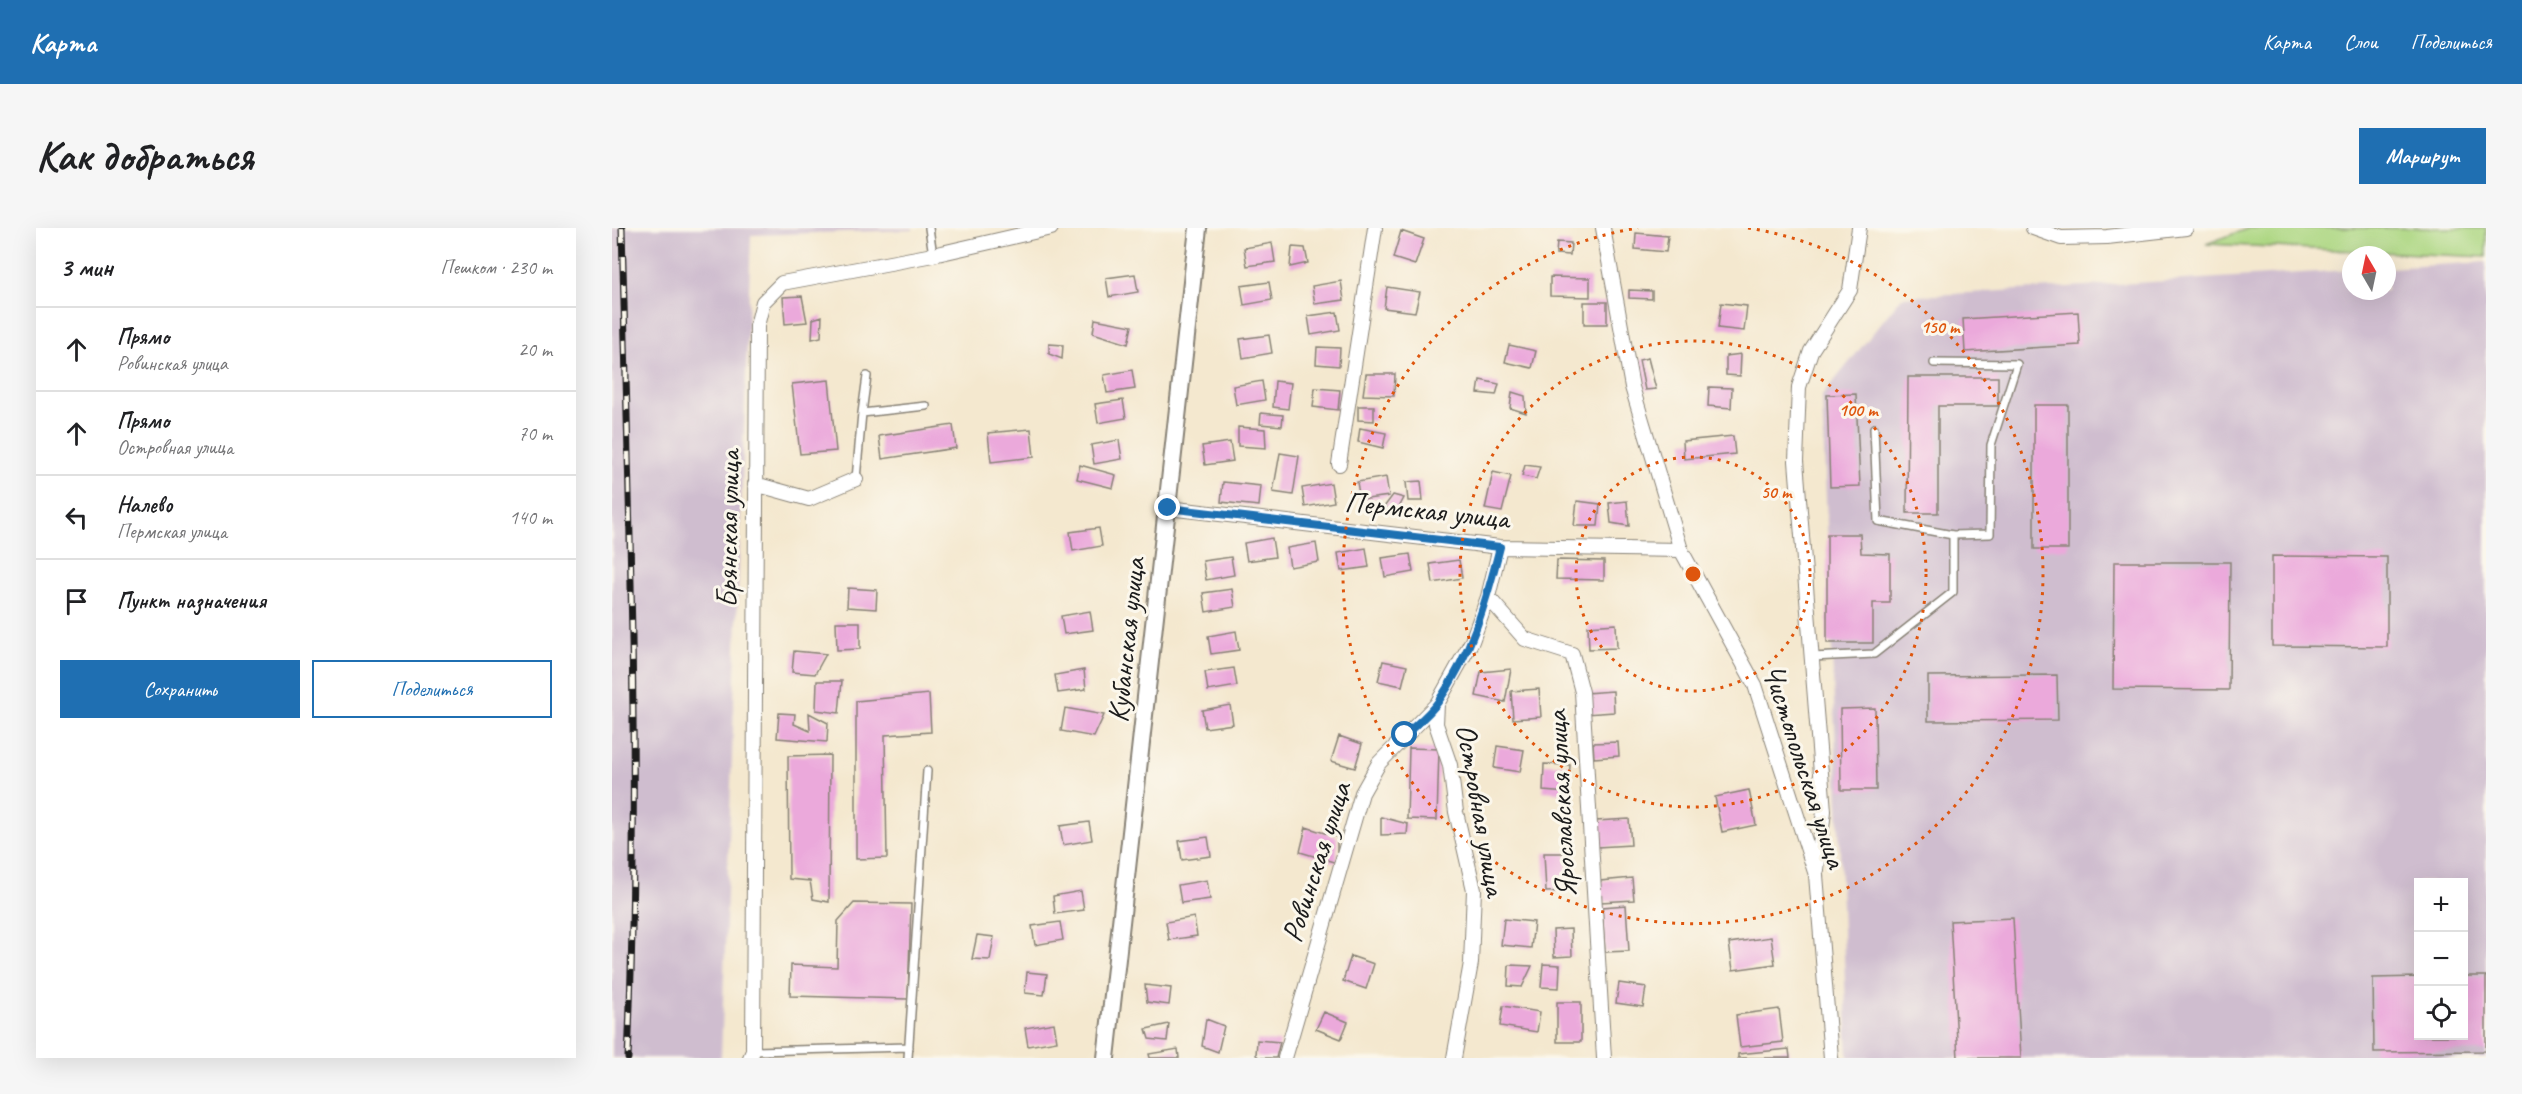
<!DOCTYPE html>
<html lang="ru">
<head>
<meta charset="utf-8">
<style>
  :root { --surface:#fff; --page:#f6f6f6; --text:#202124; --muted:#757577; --line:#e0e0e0; --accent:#1f6fb2 }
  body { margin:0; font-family:Caveat,sans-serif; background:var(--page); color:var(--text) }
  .controls { position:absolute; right:18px; bottom:18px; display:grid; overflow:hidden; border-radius:0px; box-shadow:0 6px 24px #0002 }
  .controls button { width:54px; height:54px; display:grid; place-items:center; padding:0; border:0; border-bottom:2px solid var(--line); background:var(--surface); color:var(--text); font:30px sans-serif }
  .compass { position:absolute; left:1730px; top:18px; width:54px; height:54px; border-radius:50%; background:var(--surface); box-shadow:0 6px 24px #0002; rotate:351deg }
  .stop { position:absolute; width:18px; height:18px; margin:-14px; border:4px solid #1f6fb2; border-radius:50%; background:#fff }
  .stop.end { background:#1f6fb2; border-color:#fff; box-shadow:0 2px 6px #0008 }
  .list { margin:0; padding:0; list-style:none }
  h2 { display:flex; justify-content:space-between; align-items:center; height:78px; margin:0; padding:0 24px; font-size:26px }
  h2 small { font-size:20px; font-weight:400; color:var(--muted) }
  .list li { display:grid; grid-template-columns:39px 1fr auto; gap:18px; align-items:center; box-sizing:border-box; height:84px; padding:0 24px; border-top:2px solid var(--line) }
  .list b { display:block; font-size:22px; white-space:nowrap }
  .list p { margin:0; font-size:20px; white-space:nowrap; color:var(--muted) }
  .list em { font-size:20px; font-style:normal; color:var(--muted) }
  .actions { display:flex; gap:12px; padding:18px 24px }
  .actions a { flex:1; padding:14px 0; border:2px solid var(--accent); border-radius:0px; text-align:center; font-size:21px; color:var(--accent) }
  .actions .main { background:var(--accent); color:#fff }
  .icon { flex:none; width:33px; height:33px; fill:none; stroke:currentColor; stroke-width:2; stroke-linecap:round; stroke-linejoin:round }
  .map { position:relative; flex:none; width:1874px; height:830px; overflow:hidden; border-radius:0px }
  header { display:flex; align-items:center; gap:36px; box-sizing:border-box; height:84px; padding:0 30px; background:var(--accent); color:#fff }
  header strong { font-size:28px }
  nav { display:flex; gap:33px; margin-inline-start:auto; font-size:21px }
  .intro { display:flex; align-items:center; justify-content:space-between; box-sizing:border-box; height:144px; padding:0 36px }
  h1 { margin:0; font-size:42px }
  .button { padding:15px 27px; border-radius:0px; background:var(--accent); color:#fff; font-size:21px; font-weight:700 }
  main { display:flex; gap:36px; padding:0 36px }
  aside { flex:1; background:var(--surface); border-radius:0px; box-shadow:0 6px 24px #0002 }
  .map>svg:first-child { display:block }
  .industrial { fill:#cfbdcf; fill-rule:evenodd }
  .green { fill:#add783; stroke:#647a50; stroke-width:1.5 }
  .building { fill:#eba9db }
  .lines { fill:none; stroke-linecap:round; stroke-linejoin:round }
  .service-casing { stroke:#888276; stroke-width:10 }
  .minor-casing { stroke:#888276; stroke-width:16 }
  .tertiary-casing { stroke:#888276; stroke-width:20 }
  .service { stroke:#fff; stroke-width:7 }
  .minor { stroke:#fff; stroke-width:14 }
  .tertiary { stroke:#fff; stroke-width:16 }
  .rail-casing { stroke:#1c1c1c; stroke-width:7 }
  .rail { stroke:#fbf7ec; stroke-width:4.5; stroke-dasharray:14; stroke-linecap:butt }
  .route { stroke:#1f6fb2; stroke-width:8 }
  .ring { fill:none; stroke:#de560d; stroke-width:3; stroke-dasharray:3 6 }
  .labels { text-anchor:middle; stroke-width:6; stroke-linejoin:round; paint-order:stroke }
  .street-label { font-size:30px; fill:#1c1c1c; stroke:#fbf7ec }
  .centre { fill:#de560d; stroke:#fbf7ec; stroke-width:3 }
  .ring-label { font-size:18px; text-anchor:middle; font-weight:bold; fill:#de560d; stroke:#fbf7ec; stroke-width:6; stroke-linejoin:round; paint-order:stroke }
</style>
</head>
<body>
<header>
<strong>Карта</strong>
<nav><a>Карта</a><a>Слои</a><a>Поделиться</a></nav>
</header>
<div class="intro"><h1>Как добраться</h1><a class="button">Маршрут</a></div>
<main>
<aside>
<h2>3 мин<small>Пешком · 230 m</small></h2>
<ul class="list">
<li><svg class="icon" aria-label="ahead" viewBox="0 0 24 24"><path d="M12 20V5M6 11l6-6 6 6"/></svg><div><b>Прямо</b><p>Ровинская улица</p></div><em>20 m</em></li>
<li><svg class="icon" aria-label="ahead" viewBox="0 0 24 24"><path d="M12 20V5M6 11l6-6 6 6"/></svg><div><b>Прямо</b><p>Островная улица</p></div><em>70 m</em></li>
<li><svg class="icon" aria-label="left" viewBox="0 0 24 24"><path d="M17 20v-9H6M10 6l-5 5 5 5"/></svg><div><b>Налево</b><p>Пермская улица</p></div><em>140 m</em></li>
<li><svg class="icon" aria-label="arrive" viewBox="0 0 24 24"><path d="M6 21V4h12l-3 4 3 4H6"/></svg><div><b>Пункт назначения</b></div></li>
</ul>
<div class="actions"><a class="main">Сохранить</a><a>Поделиться</a></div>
</aside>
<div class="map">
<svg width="1874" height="830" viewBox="0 0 1874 830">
  <rect width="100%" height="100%" fill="#fbf7ec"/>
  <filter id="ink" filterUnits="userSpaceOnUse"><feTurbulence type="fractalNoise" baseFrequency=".0167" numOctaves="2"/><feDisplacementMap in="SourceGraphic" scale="12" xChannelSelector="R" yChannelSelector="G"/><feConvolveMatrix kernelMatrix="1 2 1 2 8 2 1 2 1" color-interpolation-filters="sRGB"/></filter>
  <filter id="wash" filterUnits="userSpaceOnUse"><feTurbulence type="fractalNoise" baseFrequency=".008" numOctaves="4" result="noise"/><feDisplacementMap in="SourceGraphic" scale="24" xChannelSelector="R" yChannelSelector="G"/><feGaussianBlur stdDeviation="1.35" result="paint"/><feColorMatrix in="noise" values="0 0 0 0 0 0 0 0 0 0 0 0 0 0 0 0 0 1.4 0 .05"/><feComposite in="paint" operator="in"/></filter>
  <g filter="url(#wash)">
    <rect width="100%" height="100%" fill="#f4e8cf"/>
    <path class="industrial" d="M0,0H301V2L139,7L109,830H0Z
      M1874,34V830H1236L1210,168L1290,69L1739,42V63H1775V40ZM1806,654H1852V808H1806Z"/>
    <path class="green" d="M1637,0H1874V29L1594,16Z"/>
    <g id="blocks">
      <path class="building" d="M789,3L812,11L803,37L781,30Z
        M1024,5L1056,8L1054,24L1023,21Z
        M945,14L959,15L958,27L944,26Z
        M660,15L663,34L635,38L632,20Z
        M680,19L693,20L696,35L678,39Z
        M523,46L526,64L497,69L494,50Z
        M938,49L978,50V69L938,68Z
        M729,53L732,72L703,76L700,58Z
        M657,54L660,72L632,77L629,58Z
        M775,59L808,64L803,84L772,80Z
        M1017,62L1040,63V71L1017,70Z
        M190,68L195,94L173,96L171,69Z
        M972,74H995V96H972Z
        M1109,75L1135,78L1132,103L1106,100Z
        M725,84L728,102L699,107L696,88Z
        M1466,84L1468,117L1353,124L1351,91Z
        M210,88L209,109L200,111L201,91Z
        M483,91L520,98L516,116L481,105Z
        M657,107L660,125L631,130L628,111Z
        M437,116L451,117L450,131L437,126Z
        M897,117L924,123L920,140L893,134Z
        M705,119L728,120L727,138L704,136Z
        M1129,126L1128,148L1114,147V128Z
        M1036,130L1044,161L1033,162L1027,132Z
        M520,142L523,161L495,165L492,147Z
        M754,146H783L782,168L751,167Z
        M1296,149H1386V178H1326V285H1295Z
        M217,152L224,223L188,226L180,156Z
        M868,152L887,156L884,167L866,165Z
        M650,153L653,172L624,177L621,158Z
        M663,153L679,155L676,181L661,179Z
        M1097,159L1120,160L1119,180L1096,178Z
        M703,160L728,162L726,182L701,179Z
        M900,164L913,168L914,185L898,180Z
        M1244,166L1248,258L1218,259L1215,167Z
        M511,172L514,190L486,195L483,176Z
        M1422,177H1456V321H1422Z
        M746,178H762V193L746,192Z
        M649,185L671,187L670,198L648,196Z
        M341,197L344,220L270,231L267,208Z
        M626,199L653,201L654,220L626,218Z
        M748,200L774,205L771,220L746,214Z
        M419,201L422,229L379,234L376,205Z
        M1121,208L1123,226L1072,231L1071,213Z
        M507,212L510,231L482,236L479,217Z
        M618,214L621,233L593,237L590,218Z
        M668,225L687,228L681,267L661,264Z
        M468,237L504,247L501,260L465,251Z
        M913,237L928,239L924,251L910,248Z
        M881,244L899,248L890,284L873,281Z
        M774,249L777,268L748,272L745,254Z
        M809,253L811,273H796L794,254Z
        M611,254L649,258L647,278L609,274Z
        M719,255L722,274L693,279L690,260Z
        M781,267L792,270L784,285L772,279Z
        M965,273L988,276L986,298H962Z
        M1015,273L1017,298L999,295L997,275Z
        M487,300L490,318L461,323L458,304Z
        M1215,306H1248L1249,325L1278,326V375H1261V415H1215Z
        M660,310L663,329L635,333L632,315Z
        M704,315L707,334L678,339L675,320Z
        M754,320L757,339L729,343L726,325Z
        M798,326L801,344L773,349L770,330Z
        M1660,328L1775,329V419L1660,418Z
        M619,329L622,347L594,352L591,333Z
        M847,332L850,350L821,355L818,336Z
        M945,332L992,333V352L944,351Z
        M1502,334H1618L1617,462L1501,461Z
        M236,360L265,362L264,381L235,379Z
        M620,361L623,379L594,384L591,365Z
        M478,383L481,402L452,406L449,388Z
        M224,394H248V421L225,422Z
        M1004,396L1005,420L977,421L976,398Z
        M624,403L627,422L599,426L596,408Z
        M182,423L214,426L203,446L180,444Z
        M771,433L795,438L790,458L766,453Z
        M622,440L625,458L596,463L593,444Z
        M899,441L893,474L864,468L869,444Z
        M472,442L474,461L446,465L443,447Z
        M1445,447L1446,492L1316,493V448Z
        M205,453H230L227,485L204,482Z
        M927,461L929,489L901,491L899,463Z
        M1001,463L1002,484L974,486L973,465Z
        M317,466L319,504L273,507L275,630L244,631V473Z
        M618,477L621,496L593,500L590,482Z
        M453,480L492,487L482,509L449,503Z
        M1263,480L1264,562H1229L1228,481Z
        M167,485L183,486L182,496L198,503L197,485L216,495L215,514L165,510Z
        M727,508L750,516L743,540L719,533Z
        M1006,514L1007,528L982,530L981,515Z
        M885,518L912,522L908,544L882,540Z
        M797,520L827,521L825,592L795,591Z
        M218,527L217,674L201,671L198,653L177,651L176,528Z
        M932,536L958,537L956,565L931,563Z
        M1137,562L1144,597L1110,604L1103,569Z
        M769,589L796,596L795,606L769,607Z
        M1017,591L1019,617L985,619L984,593Z
        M477,594L480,612L451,617L448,598Z
        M694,599L725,609V635L688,624Z
        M596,609L599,628L570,632L567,613Z
        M932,625H954L956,663L934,664Z
        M1020,650L1022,672L989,674L988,653Z
        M595,652L598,671L569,675L566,657Z
        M469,663L472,682L443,686L441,668Z
        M242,675L299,676L296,771L178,768L179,737L225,739L226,693Z
        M1014,677L1017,723L993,724L990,679Z
        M582,689L585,708L557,712L554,694Z
        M1401,690L1409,830H1346L1338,693Z
        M892,691L922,694L919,720L889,717Z
        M448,694L451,712L423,717L420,698Z
        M959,701L960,728L942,729L941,702Z
        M365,707L382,709L378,732L360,731Z
        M1159,709L1163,736L1121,742L1117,715Z
        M739,728L762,736L754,761L731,753Z
        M931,736L948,737L947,760L929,759Z
        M897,737L920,738L910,759L896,758Z
        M415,744L435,746L432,767L413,765Z
        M1852,748H1874V823L1762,824L1761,750L1806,749V808H1852Z
        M1007,755L1034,759L1031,779L1004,775Z
        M533,757L559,760L557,777L535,774Z
        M945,774H969V814H945Z
        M891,778L928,784L925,804L888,798Z
        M1167,781L1171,814L1128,819L1124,787Z
        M712,784L736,794L729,811L704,801Z
        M594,791L612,798L606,824L590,818Z
        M442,795L445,813L416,818L413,800Z
        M557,796L555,813L537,811L534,801Z
        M645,812L668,814L664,830H648L644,827Z
        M566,821L567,830H538L537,826Z
        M1177,821L1178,830H1126V826Z"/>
    </g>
  </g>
  <g filter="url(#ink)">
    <use href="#blocks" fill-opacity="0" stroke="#888276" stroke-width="1.5"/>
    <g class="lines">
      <g class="service-casing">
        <path id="service" d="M317,0L321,27
          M250,185L255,148
          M1262,200L1266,293L1341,307
          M244,251L250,185L314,178
          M1200,429L1262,426L1341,364V307L1378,306L1379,217L1405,136L1322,135
          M141,823L297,819
          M296,830L315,543"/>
      </g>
      <g class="minor-casing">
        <path id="minor" d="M991,0L1020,159L1069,322L1143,457L1204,647L1219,830
          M1421,0L1449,10L1495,9L1574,0
          M727,236L763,0
          M143,256L197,271L244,251
          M556,280L888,319L1069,322
          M876,369L913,411L960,426L970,464L992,830
          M1205,642L1212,583L1184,233L1187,159L1199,123L1238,62L1247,0
          M138,830L141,823L145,98L151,74L170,55L321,27L439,0
          M673,830L750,565L767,535L825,476
          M842,830L859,735L862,662L844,584L838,537L824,496L825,476L860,413L876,369L888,319"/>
      </g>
      <g class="tertiary-casing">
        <path id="tertiary" d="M494,830L586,0"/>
      </g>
      <use href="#service" class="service"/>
      <use href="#minor" class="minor"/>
      <use href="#tertiary" class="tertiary"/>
      <g class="rail-casing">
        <path id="rail" d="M10,0C17,276 28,554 16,830"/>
      </g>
      <use href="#rail" class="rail"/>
    </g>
  </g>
  <g class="lines" filter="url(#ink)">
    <path class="route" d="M556,280L888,319C874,374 859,427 826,474C817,487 803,497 793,507"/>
  </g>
  <g class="ring">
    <circle cx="1081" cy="346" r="117"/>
    <circle cx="1081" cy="346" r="233"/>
    <path d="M1136 0A350 350 0 1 1 1026 0"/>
  </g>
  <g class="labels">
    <g class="street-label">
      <text transform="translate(815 282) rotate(6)" y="10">Пермская улица</text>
      <text transform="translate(116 301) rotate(-89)" y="10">Брянская улица</text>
      <text transform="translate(514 412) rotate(-84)" y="10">Кубанская улица</text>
      <text transform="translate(1193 538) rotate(72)" y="10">Чистопольская улица</text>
      <text transform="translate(949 576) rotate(-93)" y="10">Ярославская улица</text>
      <text transform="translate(869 582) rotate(80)" y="10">Островная улица</text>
      <text transform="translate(704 634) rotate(-72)" y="10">Ровинская улица</text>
    </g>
  </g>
  <circle cx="1081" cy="346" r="9" class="centre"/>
  <g class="ring-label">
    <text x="1328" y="105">150 m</text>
    <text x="1246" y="188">100 m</text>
    <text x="1164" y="270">50 m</text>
  </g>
</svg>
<div class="controls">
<button>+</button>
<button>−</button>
<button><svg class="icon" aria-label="locate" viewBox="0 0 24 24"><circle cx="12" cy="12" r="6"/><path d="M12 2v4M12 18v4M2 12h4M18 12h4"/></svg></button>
</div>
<svg class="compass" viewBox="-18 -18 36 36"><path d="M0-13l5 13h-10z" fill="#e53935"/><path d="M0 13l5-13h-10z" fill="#757577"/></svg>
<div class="stop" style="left:793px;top:507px"></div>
<div class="stop end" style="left:556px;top:280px"></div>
</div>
</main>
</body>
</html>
